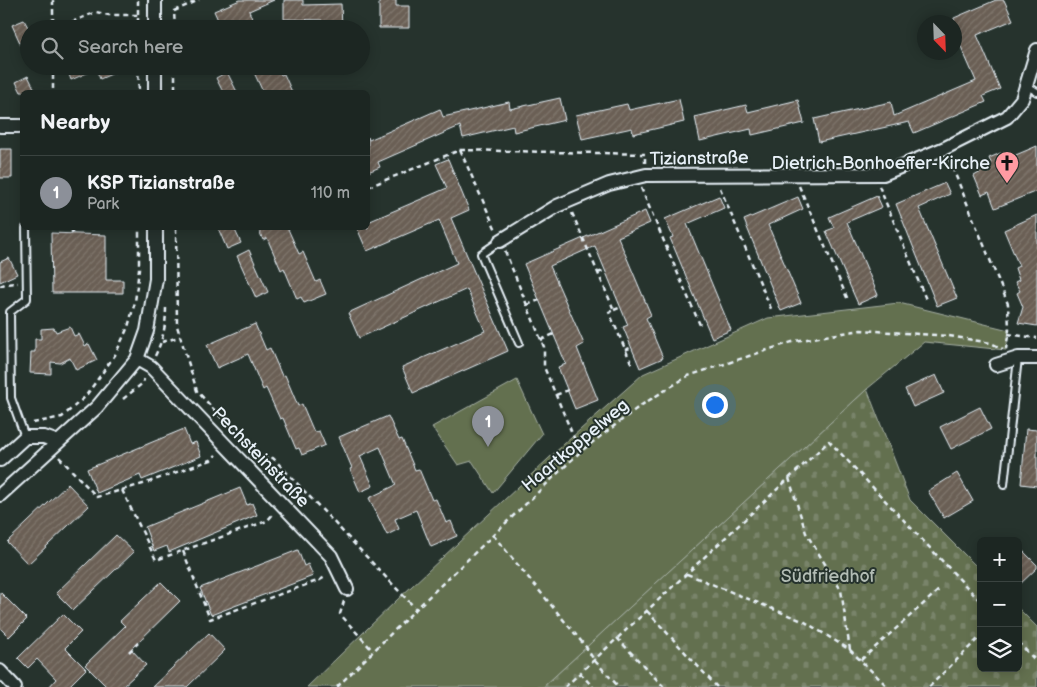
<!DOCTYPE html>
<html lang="en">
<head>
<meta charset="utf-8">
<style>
  :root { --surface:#1c2622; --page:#29322f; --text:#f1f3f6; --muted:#a0a5a5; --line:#3a4340; --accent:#8c9099 }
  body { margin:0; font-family:"Balsamiq Sans",sans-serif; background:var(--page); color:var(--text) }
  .controls { position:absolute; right:15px; bottom:15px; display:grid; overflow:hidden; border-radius:8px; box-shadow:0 2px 12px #0003 }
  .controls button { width:45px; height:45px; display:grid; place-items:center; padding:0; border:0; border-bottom:1px solid var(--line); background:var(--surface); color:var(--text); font:25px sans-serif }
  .compass { position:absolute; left:917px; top:15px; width:45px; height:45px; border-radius:50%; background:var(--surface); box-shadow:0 2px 12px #0003; rotate:157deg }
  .you { position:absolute; left:714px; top:404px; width:18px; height:18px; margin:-12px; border:4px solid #fff; border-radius:50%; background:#1a73e8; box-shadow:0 0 0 8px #1a73e833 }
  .badge { display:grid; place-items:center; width:32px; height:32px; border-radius:50%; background:var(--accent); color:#fff; font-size:16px; font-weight:700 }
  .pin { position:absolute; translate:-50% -41px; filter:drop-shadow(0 1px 2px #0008) }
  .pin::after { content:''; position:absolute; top:26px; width:18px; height:15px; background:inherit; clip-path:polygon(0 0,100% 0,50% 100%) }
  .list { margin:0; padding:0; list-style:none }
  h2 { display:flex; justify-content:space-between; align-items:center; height:65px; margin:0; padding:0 20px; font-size:21px }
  h2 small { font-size:16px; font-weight:400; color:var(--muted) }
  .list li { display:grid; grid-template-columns:32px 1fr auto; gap:15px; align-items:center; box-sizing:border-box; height:75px; padding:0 20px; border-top:1px solid var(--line) }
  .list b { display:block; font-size:19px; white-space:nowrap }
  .list p { margin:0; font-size:16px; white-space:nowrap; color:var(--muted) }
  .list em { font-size:16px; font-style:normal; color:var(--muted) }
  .icon { flex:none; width:28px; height:28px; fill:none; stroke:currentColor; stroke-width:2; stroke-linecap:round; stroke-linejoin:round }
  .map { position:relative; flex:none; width:1037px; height:687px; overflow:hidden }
  .search { position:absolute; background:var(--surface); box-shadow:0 2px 12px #0003; left:20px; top:20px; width:350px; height:55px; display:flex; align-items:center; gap:12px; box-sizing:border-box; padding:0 18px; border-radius:28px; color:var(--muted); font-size:19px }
  .panel { position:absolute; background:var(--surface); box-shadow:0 2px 12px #0003; left:20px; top:90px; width:350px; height:140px; border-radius:8px }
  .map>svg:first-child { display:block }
  .cemetery { fill:url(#cemetery-stones); stroke:#a6b0a4 }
  .park { fill:#636f50; stroke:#a6b0a4 }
  .building { fill:url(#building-hatch); stroke:#e8f1f8 }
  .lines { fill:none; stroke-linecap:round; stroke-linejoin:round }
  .service-casing { stroke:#e8f1f8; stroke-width:10 }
  .minor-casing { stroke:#e8f1f8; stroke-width:16 }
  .path { stroke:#e8f1f8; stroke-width:2.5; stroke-dasharray:5 4; stroke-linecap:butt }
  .service { stroke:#26332d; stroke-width:6 }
  .minor { stroke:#26332d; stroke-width:12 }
  .labels { text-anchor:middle; stroke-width:4; stroke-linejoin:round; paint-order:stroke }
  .street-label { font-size:18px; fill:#e8f1f8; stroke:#26332d }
  .poi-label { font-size:18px; fill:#e8f1f8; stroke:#26332d; text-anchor:end }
  .park-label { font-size:18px; fill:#b3bdb5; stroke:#26332d }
</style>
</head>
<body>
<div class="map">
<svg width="1037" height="687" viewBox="0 0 1037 687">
  <defs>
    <pattern id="cemetery-stones" width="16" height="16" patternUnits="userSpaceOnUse" patternTransform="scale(1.25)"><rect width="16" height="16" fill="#636f50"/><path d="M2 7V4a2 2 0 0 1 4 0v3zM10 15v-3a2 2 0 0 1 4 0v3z" fill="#79846a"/></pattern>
    <pattern id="building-hatch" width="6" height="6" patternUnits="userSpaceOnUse" patternTransform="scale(1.25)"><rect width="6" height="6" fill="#6a5f54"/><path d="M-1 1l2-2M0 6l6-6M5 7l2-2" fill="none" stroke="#7f766d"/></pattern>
  </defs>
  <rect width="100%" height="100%" fill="#26332d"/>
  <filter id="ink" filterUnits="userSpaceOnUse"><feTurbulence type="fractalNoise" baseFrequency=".02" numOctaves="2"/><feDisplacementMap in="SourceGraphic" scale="10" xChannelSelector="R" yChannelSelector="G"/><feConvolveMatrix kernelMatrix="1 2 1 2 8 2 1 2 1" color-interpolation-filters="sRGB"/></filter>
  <g filter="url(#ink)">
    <path class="cemetery" d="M867,389L910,500L981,571V668H1018V608L1037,627V687H543Z"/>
    <path class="park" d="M899,303L1009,330L1006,350L924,342L867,389L543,687H307L397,600L563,445L643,374L768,318Z
      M517,380L542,434L493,493L472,461L458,465L432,427Z"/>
    <path class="building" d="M240,0H274L249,11L256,29H222L214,11Z
      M284,0H303V5L341,4L342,28H322V20L284,19Z
      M379,0H396V6H409V28H379Z
      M996,0H1004L1013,20L977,35L1000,89L983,96L986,102L914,133L909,122L819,142L814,119L891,102L894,116L976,81L959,42L954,44V18Z
      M24,20L29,29V63L12,25Z
      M66,66H130L100,79L96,69L71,80Z
      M251,66H277L281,75L284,74L292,92H263Z
      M227,72L237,92H223L216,78Z
      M28,76L36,92H21L16,82Z
      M560,98L565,120L514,132L513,126L463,138L460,126L378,162L380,167L368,172V137L369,140L440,109L443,117L509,102L510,109Z
      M679,99L684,122L633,134L632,128L582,139L576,115L627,104L629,110Z
      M798,100L804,123L752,135L751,129L700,141L695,117L746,105L748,112Z
      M1037,146V191L995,208L989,192L982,195L974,176L981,172L980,168L991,163L989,158L1001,153L1004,160Z
      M0,149H12V178H0Z
      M448,159L469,210L451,218L508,351L413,393L402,367L485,331L467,289L359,338L348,313L457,263L439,220L367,251L357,228H368V222L447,188L436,164Z
      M945,183L950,194L919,208L957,298L937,306L896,204Z
      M719,196L724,208L687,224L731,330L712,338L670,238L673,237L665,219Z
      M877,196L882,207L847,222L878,295L858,304L826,231L834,228L829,217Z
      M798,197L803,209L768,225L801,303L781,311L744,220Z
      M645,211L650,223L618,237L651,315L646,318L663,358L640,368L623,327L628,325L595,246L550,266L584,344L577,348L598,400L575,409L558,367L566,364L524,264Z
      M1037,215V326L1018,323L1023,307L1017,293L1020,291L1015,282L1019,280L1015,268L1019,266L1004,230Z
      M218,228H234L241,243L227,249Z
      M258,228H292L288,229L299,254L303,252L316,282L320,280L326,294L304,303L301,297L297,299L284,268L281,270L267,238L263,240Z
      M51,233L106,235V280H123V293H52Z
      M249,250L268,292L256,298L237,256Z
      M9,258L17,274L0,282V262Z
      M255,324L266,350L270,348L282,376L285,375L298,406L302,404L314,432L319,431L325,445L302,455L299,448L296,449L283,418L280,419L266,388L263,390L248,354L217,368L207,345Z
      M70,327L74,336L79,334L85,346L89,344L97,360L76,370L70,358L60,363L51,362V374L30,373L31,352H35V339H41V329L54,328L56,332Z
      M936,375L944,393L913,407L905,389Z
      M980,407L991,429L951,449L940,427Z
      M388,416L399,440L402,439L415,470L419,469L432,500L436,499L446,523L451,521L457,536L431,547L416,510L395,519L399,529L387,535L369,498L396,485L380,447L360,456L373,486L360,492L350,469L352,468L339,437Z
      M184,429L190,444L196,442L201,456L142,480L140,475L97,493L87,469Z
      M1026,429L1037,430V486L1021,484Z
      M957,473L973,501L944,518L928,491Z
      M68,484L89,506L28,564L7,542Z
      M240,488L247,505L252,503L257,515L169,552L167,546L154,551L145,527Z
      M116,535L134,552L73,610L56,593Z
      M1018,546L1037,565V568L1018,586Z
      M298,550L304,566L308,564L313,576L211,615L200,588Z
      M161,582L180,601L131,649L146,665L122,687H107L85,665L125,626L120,621Z
      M0,592L27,619L9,637L0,628Z
      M63,614L81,632L65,648L86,669L68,687H49L56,679L37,659L28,668L18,658Z
      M209,633L225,650L187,687H152Z"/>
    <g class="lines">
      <g class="service-casing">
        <path id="service" d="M1026,85L1037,92
          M500,241L481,254L519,343
          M25,437L11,398L10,312L27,299L26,228
          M1004,485L1018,358"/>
      </g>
      <g class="minor-casing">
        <path id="minor" d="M155,29V0
          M155,92V66
          M0,126H22
          M500,241L557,206L609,184L646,175L883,174L945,148L1007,117L1022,99L1037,50
          M137,359L151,367L331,556L347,589
          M996,365L1018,358H1037
          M0,460L25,437H44L58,442
          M0,495L97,407L137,359L147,331L156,279V228
          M0,671L15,687"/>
      </g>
      <path class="path" d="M53,0V29
        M138,0V29
        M55,29L96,12L109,15H138
        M175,29L174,11L199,0
        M53,66V92
        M138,66L139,92
        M175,66V92
        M460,150L645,154V163
        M949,159L1008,304L1009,330L1006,349
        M799,186L848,300
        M879,186L927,302
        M368,187L460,150L496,230
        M641,188L700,325
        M720,188L772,311
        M572,213L614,310L609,312L633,367
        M72,228V234
        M176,228L177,326L197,391L258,458H273L416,609
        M505,251L544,347V367L580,452
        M598,273L605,270
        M0,286L5,284L18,283
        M527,305L539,300
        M614,310L621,307
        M1008,334L1037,338
        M541,340L554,334
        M162,342L179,337
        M625,350L632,347
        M155,356C164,337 166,325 166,304
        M556,395L568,390
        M123,399L143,383L144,379
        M33,423L62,417L85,397L115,355L128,327L135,302L139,269V228
        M59,457L97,497L143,484L211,460L216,455
        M789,478L806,533L841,590L850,650
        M122,490L156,560L267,521L274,513
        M493,535L586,647L594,660L619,687
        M183,551L210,619L320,580L327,576
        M687,574L805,622L850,650L888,687
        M344,601L340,614L373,651
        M647,611L717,687
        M617,638L664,687
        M1018,642L1037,662
        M129,652L138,643
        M861,660L940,589
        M580,673L593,687
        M337,687L416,609L580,452L640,406L688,376L795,341L861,330L949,336L991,343L1003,349
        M565,687L829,441L981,602
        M929,687L981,636"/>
      <use href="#service" class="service"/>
      <use href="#minor" class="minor"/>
    </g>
  </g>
  <defs>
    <g id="church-pin" transform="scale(1.25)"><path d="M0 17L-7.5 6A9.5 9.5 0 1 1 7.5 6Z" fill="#ff9aa2" stroke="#26332d"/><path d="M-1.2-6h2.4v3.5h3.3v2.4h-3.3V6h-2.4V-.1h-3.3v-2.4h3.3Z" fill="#111"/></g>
  </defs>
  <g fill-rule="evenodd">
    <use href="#church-pin" x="1007" y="163"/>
  </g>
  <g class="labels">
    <g class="street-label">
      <text transform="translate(699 158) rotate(-1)" y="6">Tizianstraße</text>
      <text transform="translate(575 445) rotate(-40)" y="6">Haartkoppelweg</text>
      <text transform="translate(261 457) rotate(46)" y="6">Pechsteinstraße</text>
    </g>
    <g class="poi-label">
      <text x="990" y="169">Dietrich-Bonhoeffer-Kirche</text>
    </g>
    <g class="park-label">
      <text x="828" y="582">Südfriedhof</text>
    </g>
  </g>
</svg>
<div class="controls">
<button>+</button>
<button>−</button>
<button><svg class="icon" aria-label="layers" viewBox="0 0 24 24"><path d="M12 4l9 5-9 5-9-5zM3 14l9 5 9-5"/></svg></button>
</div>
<svg class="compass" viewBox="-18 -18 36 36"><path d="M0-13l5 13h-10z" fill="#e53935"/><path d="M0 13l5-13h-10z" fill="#a0a5a5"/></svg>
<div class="you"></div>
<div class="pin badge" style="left:488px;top:447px">1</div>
<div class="search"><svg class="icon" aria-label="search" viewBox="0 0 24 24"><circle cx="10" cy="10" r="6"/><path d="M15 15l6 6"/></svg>Search here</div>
<section class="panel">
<h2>Nearby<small></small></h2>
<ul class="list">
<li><span class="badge">1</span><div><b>KSP Tizianstraße</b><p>Park</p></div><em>110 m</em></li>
</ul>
</section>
</div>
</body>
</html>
